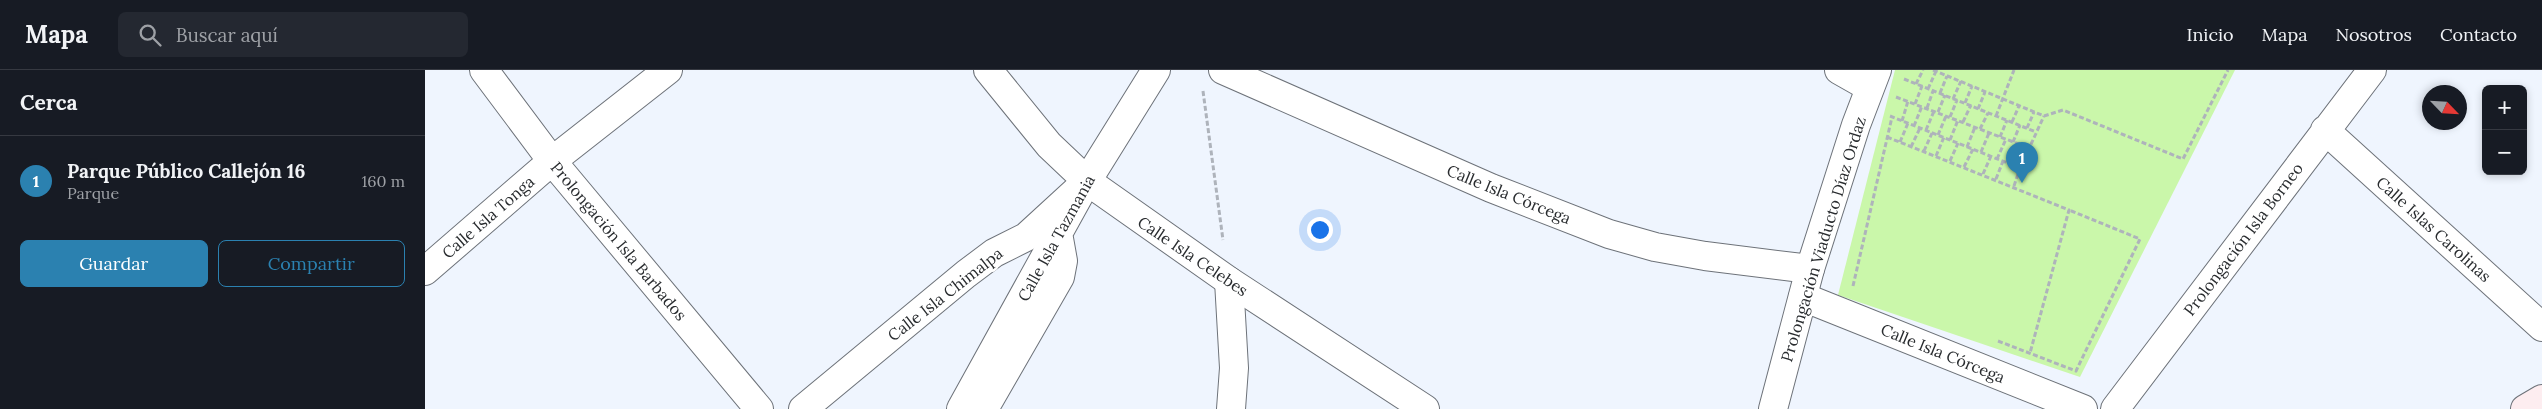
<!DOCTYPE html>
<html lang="es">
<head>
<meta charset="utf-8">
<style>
  :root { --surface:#171b24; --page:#242831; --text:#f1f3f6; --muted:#9ea1a6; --line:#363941; --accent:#2b81b0 }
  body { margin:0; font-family:Lora,serif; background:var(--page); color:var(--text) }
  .controls { position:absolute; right:15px; top:15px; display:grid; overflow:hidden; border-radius:8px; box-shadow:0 2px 8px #0003 }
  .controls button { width:45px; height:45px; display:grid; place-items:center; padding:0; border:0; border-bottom:1px solid var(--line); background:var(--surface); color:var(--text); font:25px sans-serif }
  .compass { position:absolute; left:1997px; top:15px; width:45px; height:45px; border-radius:50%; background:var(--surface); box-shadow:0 2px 8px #0003; rotate:115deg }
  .you { position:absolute; left:894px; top:159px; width:18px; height:18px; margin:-12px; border:4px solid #fff; border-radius:50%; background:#1a73e8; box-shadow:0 0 0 8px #1a73e833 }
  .badge { display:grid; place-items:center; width:32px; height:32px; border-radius:50%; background:var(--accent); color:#fff; font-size:16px; font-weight:700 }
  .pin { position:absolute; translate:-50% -41px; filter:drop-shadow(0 1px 2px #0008) }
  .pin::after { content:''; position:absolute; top:26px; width:18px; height:15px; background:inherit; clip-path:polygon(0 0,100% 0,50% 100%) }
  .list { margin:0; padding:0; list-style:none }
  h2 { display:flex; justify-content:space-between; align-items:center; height:65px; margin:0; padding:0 20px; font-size:21px }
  h2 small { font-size:16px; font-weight:400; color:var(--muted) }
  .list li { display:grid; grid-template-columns:32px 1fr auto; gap:15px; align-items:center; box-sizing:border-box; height:90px; padding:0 20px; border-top:1px solid var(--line) }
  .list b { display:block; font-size:19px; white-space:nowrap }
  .list p { margin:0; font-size:16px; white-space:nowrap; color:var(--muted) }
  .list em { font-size:16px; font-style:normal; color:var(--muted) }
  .actions { display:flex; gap:10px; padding:15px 20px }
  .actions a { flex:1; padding:11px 0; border:1px solid var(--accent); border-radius:8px; text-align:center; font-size:18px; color:var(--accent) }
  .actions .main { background:var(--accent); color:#fff }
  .icon { flex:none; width:28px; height:28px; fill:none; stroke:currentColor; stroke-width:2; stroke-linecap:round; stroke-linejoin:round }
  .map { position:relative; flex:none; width:2117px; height:339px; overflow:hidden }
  header { display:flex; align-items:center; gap:30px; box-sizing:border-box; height:70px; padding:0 25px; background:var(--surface); border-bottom:1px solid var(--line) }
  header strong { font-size:24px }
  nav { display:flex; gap:28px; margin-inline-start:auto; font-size:18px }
  .search { width:350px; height:45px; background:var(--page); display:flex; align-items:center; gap:12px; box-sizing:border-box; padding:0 18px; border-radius:8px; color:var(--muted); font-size:19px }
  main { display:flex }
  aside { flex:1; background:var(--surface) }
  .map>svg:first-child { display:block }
  .green { fill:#caf7aa }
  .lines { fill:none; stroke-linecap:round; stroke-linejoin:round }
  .minor-casing { stroke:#6d7279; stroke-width:30 }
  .tertiary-casing { stroke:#6d7279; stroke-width:30 }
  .secondary-casing { stroke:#6d7279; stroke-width:30 }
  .path { stroke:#aeb3bb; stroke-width:3; stroke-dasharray:5 2.5; stroke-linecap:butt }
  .minor { stroke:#fff; stroke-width:28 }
  .tertiary { stroke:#fff; stroke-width:28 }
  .secondary { stroke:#fdedf0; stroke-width:28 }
  .labels { text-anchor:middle; stroke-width:5; stroke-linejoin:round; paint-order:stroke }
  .street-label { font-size:16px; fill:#292c2f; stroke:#fff }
</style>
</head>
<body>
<header>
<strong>Mapa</strong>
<div class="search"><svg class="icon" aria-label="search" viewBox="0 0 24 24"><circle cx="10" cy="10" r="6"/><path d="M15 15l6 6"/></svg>Buscar aquí</div>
<nav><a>Inicio</a><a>Mapa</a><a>Nosotros</a><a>Contacto</a></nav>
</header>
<main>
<aside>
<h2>Cerca<small></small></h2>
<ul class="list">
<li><span class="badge">1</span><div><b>Parque Público Callejón 16</b><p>Parque</p></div><em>160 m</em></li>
</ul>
<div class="actions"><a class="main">Guardar</a><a>Compartir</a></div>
</aside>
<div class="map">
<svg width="2117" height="339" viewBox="0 0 2117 339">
  <rect width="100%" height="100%" fill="#eff5fe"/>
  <path class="green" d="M1470,0H1810L1655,307L1413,225Z"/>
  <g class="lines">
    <g class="minor-casing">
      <path id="minor" d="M59,0L127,91L334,339
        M798,0L1066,118L1184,164L1230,177L1280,186L1385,199
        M1414,0L1444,17
        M1900,60L2117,257
        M0,201L127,91L243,0
        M804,211L809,298L806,339
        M1378,227L1658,339
        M536,339L662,111L731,0
        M559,339L635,207L638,191L633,163
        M1690,339L1947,0"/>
    </g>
    <g class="tertiary-casing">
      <path id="tertiary" d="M563,0L624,75L662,111L804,211L1000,339
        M378,339L541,204L569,183L601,167L662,111
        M1348,339L1385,199L1431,55L1452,0"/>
    </g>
    <g class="secondary-casing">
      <path id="secondary" d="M2100,339L2117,329"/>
    </g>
    <path class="path" d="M1508,0L1619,46L1638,40L1758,89L1803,0
      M1479,9L1611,62
      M1491,14L1498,0
      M1503,19L1511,1
      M778,21L798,170
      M1515,23L1522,6
      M1471,27L1604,78
      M1528,29L1536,11
      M1540,33L1547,16
      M1490,34L1497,16
      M1502,38L1508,21
      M1553,39L1560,22
      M1513,42L1520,25
      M1465,46L1595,98
      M1571,46L1589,0
      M1525,47L1532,30
      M1477,51L1483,31
      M1538,52L1546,35
      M1587,52L1594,36
      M1489,56L1497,36
      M1602,58L1609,42
      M1555,59L1563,43
      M1501,60L1509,41
      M1513,65L1521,46
      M1462,67L1644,140L1605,283
      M1575,67L1582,50
      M1525,70L1533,50
      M1475,72L1483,53
      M1588,72L1595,55
      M1486,77L1495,58
      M1542,77L1550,57
      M1499,81L1507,63
      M1556,82L1564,63
      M1511,86L1519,67
      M1572,89L1581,69
      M1525,91L1533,73
      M1586,94L1595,74
      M1539,97L1548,79
      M1558,104L1566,86
      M1571,109L1578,91
      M1589,116L1595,98L1619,46
      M1428,216L1467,47
      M1573,271L1651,301L1715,169L1644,140"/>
    <use href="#minor" class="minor"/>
    <use href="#tertiary" class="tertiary"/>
    <use href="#secondary" class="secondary"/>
  </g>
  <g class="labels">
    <g class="street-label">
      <text transform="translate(1084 124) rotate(22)" y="6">Calle Isla Córcega</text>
      <text transform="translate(63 147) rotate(-41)" y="6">Calle Isla Tonga</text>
      <text transform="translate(2009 159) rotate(42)" y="6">Calle Islas Carolinas</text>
      <text transform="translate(631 168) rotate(-61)" y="6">Calle Isla Tazmania</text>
      <text transform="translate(1398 169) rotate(-73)" y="6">Prolongación Viaducto Díaz Ordaz</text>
      <text transform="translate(1818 169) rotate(-53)" y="6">Prolongación Isla Borneo</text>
      <text transform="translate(194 171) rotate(50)" y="6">Prolongación Isla Barbados</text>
      <text transform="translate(768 186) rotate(34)" y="6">Calle Isla Celebes</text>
      <text transform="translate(520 224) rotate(-38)" y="6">Calle Isla Chimalpa</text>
      <text transform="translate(1518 283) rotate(22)" y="6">Calle Isla Córcega</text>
    </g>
  </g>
</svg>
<div class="controls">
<button>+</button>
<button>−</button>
</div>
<svg class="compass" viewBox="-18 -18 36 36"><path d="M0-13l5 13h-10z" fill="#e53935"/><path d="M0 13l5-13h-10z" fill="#9ea1a6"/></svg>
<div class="you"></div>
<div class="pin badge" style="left:1597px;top:113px">1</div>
</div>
</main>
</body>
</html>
